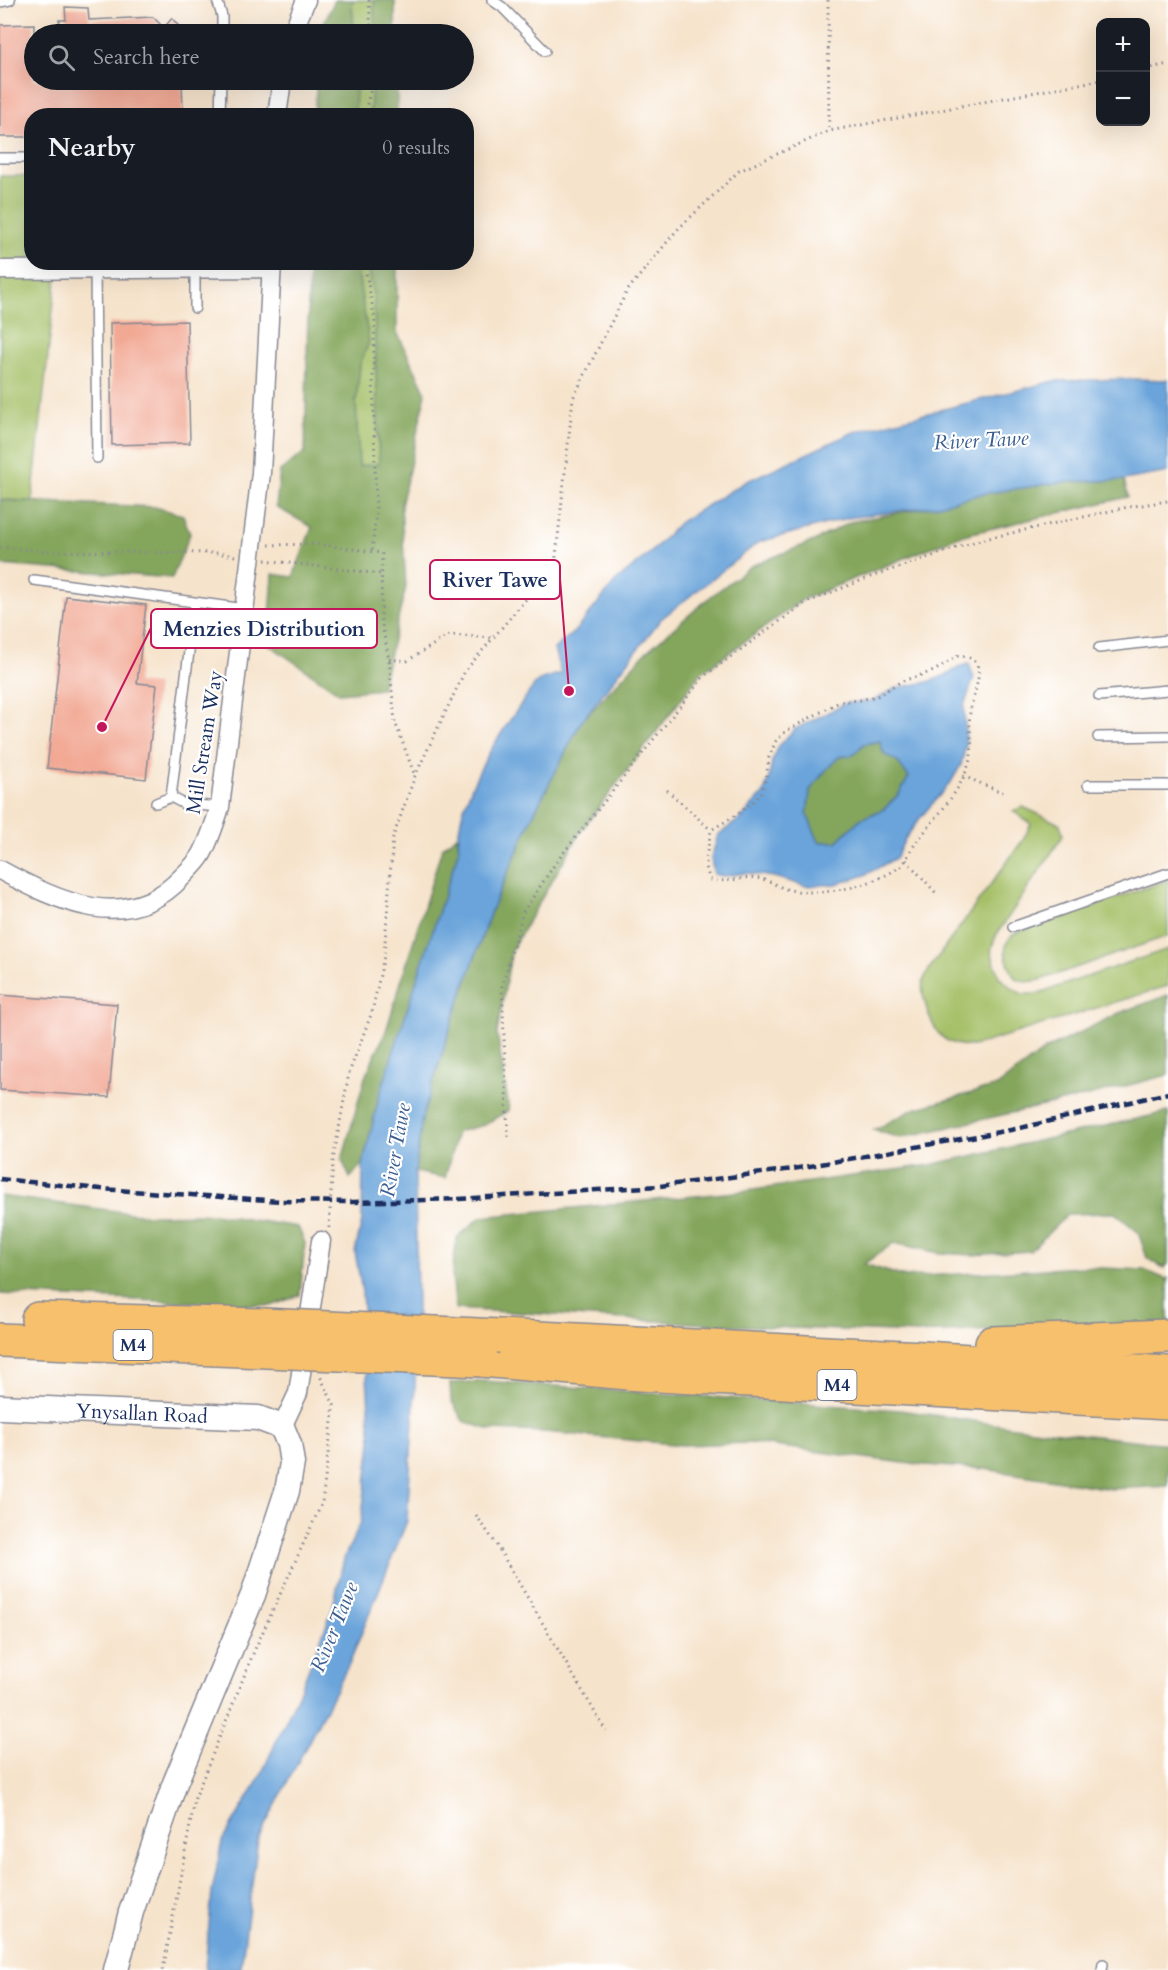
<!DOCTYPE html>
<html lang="en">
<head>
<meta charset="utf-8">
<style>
  :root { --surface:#171b24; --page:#242831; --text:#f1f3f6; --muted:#9ea1a6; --line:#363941 }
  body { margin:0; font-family:Cardo,serif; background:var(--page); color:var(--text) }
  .controls { position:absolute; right:18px; top:18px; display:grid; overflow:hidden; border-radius:12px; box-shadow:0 6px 24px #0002 }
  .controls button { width:54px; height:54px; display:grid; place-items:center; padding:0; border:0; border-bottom:2px solid var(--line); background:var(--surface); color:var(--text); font:30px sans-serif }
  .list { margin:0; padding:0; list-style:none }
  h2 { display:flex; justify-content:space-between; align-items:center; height:78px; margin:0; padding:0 24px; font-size:26px }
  h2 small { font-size:20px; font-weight:400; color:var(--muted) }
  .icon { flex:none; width:33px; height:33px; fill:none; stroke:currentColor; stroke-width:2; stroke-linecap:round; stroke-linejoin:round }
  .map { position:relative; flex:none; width:1168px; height:1970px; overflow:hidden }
  .search { position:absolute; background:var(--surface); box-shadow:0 6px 24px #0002; left:24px; top:24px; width:450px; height:66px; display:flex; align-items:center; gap:15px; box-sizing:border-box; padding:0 21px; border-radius:33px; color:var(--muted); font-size:22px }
  .panel { position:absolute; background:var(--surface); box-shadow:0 6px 24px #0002; left:24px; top:108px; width:450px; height:162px; border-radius:24px }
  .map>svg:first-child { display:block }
  .green { fill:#a5c067; stroke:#607862; stroke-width:1.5 }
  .forest { fill:#84a65c; stroke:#506a5d; stroke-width:1.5 }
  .water { fill:#6aa4da; stroke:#426a9c; stroke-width:1.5; fill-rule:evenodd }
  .building { fill:#f2a994 }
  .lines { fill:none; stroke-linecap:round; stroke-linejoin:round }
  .service-casing { stroke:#888994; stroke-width:12 }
  .minor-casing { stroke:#888994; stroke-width:21 }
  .tertiary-casing { stroke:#888994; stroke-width:27 }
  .motorway-casing { stroke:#888994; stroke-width:36 }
  .path { stroke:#888994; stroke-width:3; stroke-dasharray:1.5 4.5; stroke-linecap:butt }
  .service { stroke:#fff; stroke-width:9 }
  .minor { stroke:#fff; stroke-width:18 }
  .tertiary { stroke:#fff; stroke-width:24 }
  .motorway { stroke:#f7c06c; stroke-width:33 }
  .rail { stroke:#1b2f5e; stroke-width:4.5; stroke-dasharray:9 4.5; stroke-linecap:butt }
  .motorway-bridge-casing { stroke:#888994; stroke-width:36; stroke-linecap:butt }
  .motorway-bridge { stroke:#f7c06c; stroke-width:33 }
  .labels { text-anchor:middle; stroke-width:4.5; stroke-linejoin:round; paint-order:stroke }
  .shield { fill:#fff; stroke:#5f6d8e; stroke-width:1.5 }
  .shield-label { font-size:18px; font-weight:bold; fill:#1b2f5e }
  .street-label { font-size:20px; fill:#1b2f5e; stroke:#fff }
  .water-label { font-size:21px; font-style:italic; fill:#3b5e90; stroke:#fff }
  .leader { fill:none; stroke:#c2185b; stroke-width:2 }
  .callout-dot { fill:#c2185b; stroke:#fff; stroke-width:2 }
  .callout { fill:#fff; stroke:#c2185b; stroke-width:2 }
  .callout-label { font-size:21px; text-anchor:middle; font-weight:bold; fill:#1b2f5e }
</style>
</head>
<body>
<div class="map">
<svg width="1168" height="1970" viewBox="0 0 1168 1970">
  <rect width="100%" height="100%" fill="#fff"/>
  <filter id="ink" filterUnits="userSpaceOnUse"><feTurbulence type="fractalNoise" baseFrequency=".0167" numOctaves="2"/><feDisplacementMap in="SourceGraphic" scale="12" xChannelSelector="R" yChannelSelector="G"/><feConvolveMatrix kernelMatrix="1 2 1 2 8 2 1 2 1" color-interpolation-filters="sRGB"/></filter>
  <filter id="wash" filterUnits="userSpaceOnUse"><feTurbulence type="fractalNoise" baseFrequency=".008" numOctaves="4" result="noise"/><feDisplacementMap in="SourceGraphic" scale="24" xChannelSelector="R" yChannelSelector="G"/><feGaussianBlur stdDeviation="1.35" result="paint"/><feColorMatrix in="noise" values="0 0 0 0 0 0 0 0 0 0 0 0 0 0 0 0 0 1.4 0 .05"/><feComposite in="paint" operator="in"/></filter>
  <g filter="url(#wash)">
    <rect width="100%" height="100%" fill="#f6e3cb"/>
    <path class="green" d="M353,0H374L375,34H354L352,4Z
      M356,80H372L371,106L368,115L355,116Z
      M0,176H31L32,262L58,263L32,501L0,500Z
      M356,263H368L374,300L379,464L358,467L356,402L360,364L369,342Z
      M1023,807L1060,824L1063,834L1060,840L995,937L991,951L999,977L1012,988L1022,994H1036L1168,949V986L973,1046C943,1046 934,1033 926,1006C924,999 921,989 923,982C925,976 929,970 932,965L1023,840L1031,824L1013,811Z
      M1168,880V936L1040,980L1026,982L1015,978C1007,962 998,946 1015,933Z"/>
    <path class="forest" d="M335,0H353L352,4L354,34H320L321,29Z
      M374,0H395V34H375Z
      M317,80H356L355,115H314Z
      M372,80H397V115H368L371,106Z
      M309,263H356L369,342L360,364L356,402L359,466L379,464L374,300L368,263H397V332L426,393L401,506L406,587L381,689L339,693L268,644L273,574L293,577L312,527L276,507L280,471L305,452Z
      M1124,480L1128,497L959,536L804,599L701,673L581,831L512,949L497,1033L509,1110L484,1125L457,1132L445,1178L415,1172L422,1118L450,1028L492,908L514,858L533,815L581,722L646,652L710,597L751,566L814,541L850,522L934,506L981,494L1063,482Z
      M0,500L155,507L183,515L190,534L172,578L0,565Z
      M880,741L884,754L897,760L909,777L899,794L884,809L859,820L837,842H819L807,815L810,790L825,771L839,757L853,755L864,744Z
      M457,835L459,849L379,1097L363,1164L350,1178L342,1160L365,1077L386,1031L442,848Z
      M1168,995V1075L1088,1096L900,1138L874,1130L914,1109L997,1086L1045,1050L1119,1013Z
      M1168,1112V1264L1164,1268L1147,1258L1138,1232L1115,1213L1068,1214L1030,1251L973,1255L939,1253L894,1243L864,1264L905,1277L1083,1267L1144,1270L1166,1279L1168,1278V1324L917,1333L722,1325L456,1309L452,1274L457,1238L481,1217L746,1191L930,1165Z
      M0,1196L147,1215L214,1214L298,1227L305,1243L300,1295L271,1306L0,1294Z
      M485,1381L900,1410L1014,1427L1168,1444V1486L1111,1489L984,1469L911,1464L752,1443L682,1445L545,1432L490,1430L463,1421L451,1400L450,1383Z"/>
    <path class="water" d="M1130,379L1168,380V472L1124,480L1063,482L981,494L934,506L848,518L759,542L661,619L581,722L533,815L492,908L450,1028L422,1118L415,1172L417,1305L415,1387L407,1521L349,1664L258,1839L241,1968L240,1970H205L212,1892L222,1841L259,1779L300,1690L332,1611L344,1558L361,1522L371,1443L362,1292L355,1252L362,1221L363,1164L379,1097L459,849C453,803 496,739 522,703C527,696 532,686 539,681C544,677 555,675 561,674L554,649L575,631L616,581L652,551L680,522L745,482L854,432L1054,381Z
      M969,664L974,678L964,706L966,745L961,765L951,782L920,818L905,839L896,858L865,875L837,884L805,886L774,877L747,873L723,876L714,874L711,859L718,835L740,819L763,794L769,779L772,761L780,744L795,729L846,703L873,701L896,688L928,682L949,674L958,667ZM880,741L884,754L897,761L909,777L899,794L884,809L859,820L837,842H819L807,815L810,790L825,771L839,757L853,755L864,744Z"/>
    <g id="blocks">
      <path class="building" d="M65,7L88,8L89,20L153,17L164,28L172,18L181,29L175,34H63L59,20H66Z
        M34,24V80H182L183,113H178V116H32V137H0V25Z
        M187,321L190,443L112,445L110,323Z
        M66,596L146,605L137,683L157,685L146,779L47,768Z
        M0,995L117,1004L109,1097L0,1090Z"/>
    </g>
  </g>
  <g filter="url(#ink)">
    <use href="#blocks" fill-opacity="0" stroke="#888994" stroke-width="1.5"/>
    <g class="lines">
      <g class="service-casing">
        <path id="service" d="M217,0L222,16V34
          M492,0L502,7L545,51
          M0,2L10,0
          M220,116L221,80
          M0,158H32
          M95,267L97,458
          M195,267V308
          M34,580L245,609
          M1099,648L1168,640
          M1099,696L1168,690
          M1098,737L1168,736
          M1088,785H1168
          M171,797L195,603
          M156,803L171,797L184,804L220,807
          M1013,927L1168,873
          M1102,1970L1103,1964"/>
      </g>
      <g class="minor-casing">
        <path id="minor" d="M292,34L306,0
          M277,116L282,80
          M0,270L272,268
          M0,870C57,901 127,935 181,878C188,871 197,863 202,854C210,839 215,823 220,807L261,473L272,262
          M282,1427L298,1393L321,1241"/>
      </g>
      <g class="tertiary-casing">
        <g id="tertiary">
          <path id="s1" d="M0,1407L258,1418L282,1427L289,1444L292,1463L287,1491L253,1595L175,1783L131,1912L116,1970"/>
        </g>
      </g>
      <g class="motorway-casing">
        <path id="motorway" d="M38,1319L264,1325
          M500,1336L923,1358L1168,1373
          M0,1340L266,1351
          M992,1343L1168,1336
          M481,1360L639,1374L1168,1403"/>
      </g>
      <path class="path" d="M369,0L371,34
        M828,0L829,130
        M1146,69L1168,64
        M364,116L373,80
        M364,262L375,320L373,374L376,512L372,551
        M269,545L315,544L382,553L381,620L389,659L395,722L415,776
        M0,547L42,551L218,553L235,556
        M265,560L381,574
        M957,656C995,655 971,695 970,713C968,727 973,741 971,755C964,791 934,817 913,847C909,853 906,861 901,866C883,879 858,887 837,890C821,893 802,893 786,889C776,886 768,879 756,878C741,877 727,883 711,880C701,865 709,847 711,830L738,814L760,795L766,779L769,757L776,741L786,731L839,702L860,700L877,696L902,681L934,671Z
        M389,659L407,661L449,635L493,638
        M963,776L1004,793
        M667,790L711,830
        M906,860L936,893
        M508,1137L502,986L523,912L557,861L704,676L805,603L870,577L980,540L1128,507L1168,501
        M329,1228L333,1160L349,1073L372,1012L384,956L393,837L415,776L465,671L555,565L573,398L627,291L677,230L739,171L829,131L1100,80
        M476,1515L496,1544L606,1731
        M163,1970L195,1798L255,1649L322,1503L334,1405L320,1376"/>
      <use href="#service" class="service"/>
      <use href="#minor" class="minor"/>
      <use href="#tertiary" class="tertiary"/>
      <use href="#motorway" class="motorway"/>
      <path class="rail" d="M0,1179L101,1189L282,1201L354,1202L459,1199L660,1186L793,1169L1016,1129L1168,1093"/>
      <g class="motorway-bridge-casing">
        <path id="motorway-bridge" d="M264,1325L500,1336
          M266,1351L481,1360"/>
      </g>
      <use href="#motorway-bridge" class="motorway-bridge"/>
    </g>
  </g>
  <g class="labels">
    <g class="shield">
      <rect x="113.5" y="1330" width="39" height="30" rx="4.5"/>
      <rect x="817.5" y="1370" width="39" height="30" rx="4.5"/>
    </g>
    <g class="shield-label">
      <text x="133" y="1351">M4</text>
      <text x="837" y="1391">M4</text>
    </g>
    <g class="street-label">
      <text transform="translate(204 742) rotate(-81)" y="7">Mill Stream Way</text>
      <text dy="7" stroke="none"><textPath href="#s1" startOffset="142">Ynysallan Road</textPath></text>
    </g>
    <g class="water-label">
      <text transform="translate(981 440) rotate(-3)" y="7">River Tawe</text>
      <text transform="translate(395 1150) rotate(-80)" y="7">River Tawe</text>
      <text transform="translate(334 1627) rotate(-68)" y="7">River Tawe</text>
    </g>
  </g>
  <path class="leader" d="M569 691L560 579M102 727L151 628"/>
  <g class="callout-dot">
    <circle cx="569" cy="691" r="6"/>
    <circle cx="102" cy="727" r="6"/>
  </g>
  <g class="callout">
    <rect x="430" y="560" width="130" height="39" rx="6"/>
    <rect x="151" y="609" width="226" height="39" rx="6"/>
  </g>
  <g class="callout-label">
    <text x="495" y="587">River Tawe</text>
    <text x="264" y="636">Menzies Distribution</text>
  </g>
</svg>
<div class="controls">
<button>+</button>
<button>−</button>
</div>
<div class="search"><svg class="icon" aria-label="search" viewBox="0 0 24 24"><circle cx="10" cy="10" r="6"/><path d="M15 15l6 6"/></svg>Search here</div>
<section class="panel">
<h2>Nearby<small>0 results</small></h2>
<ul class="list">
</ul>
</section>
</div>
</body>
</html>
